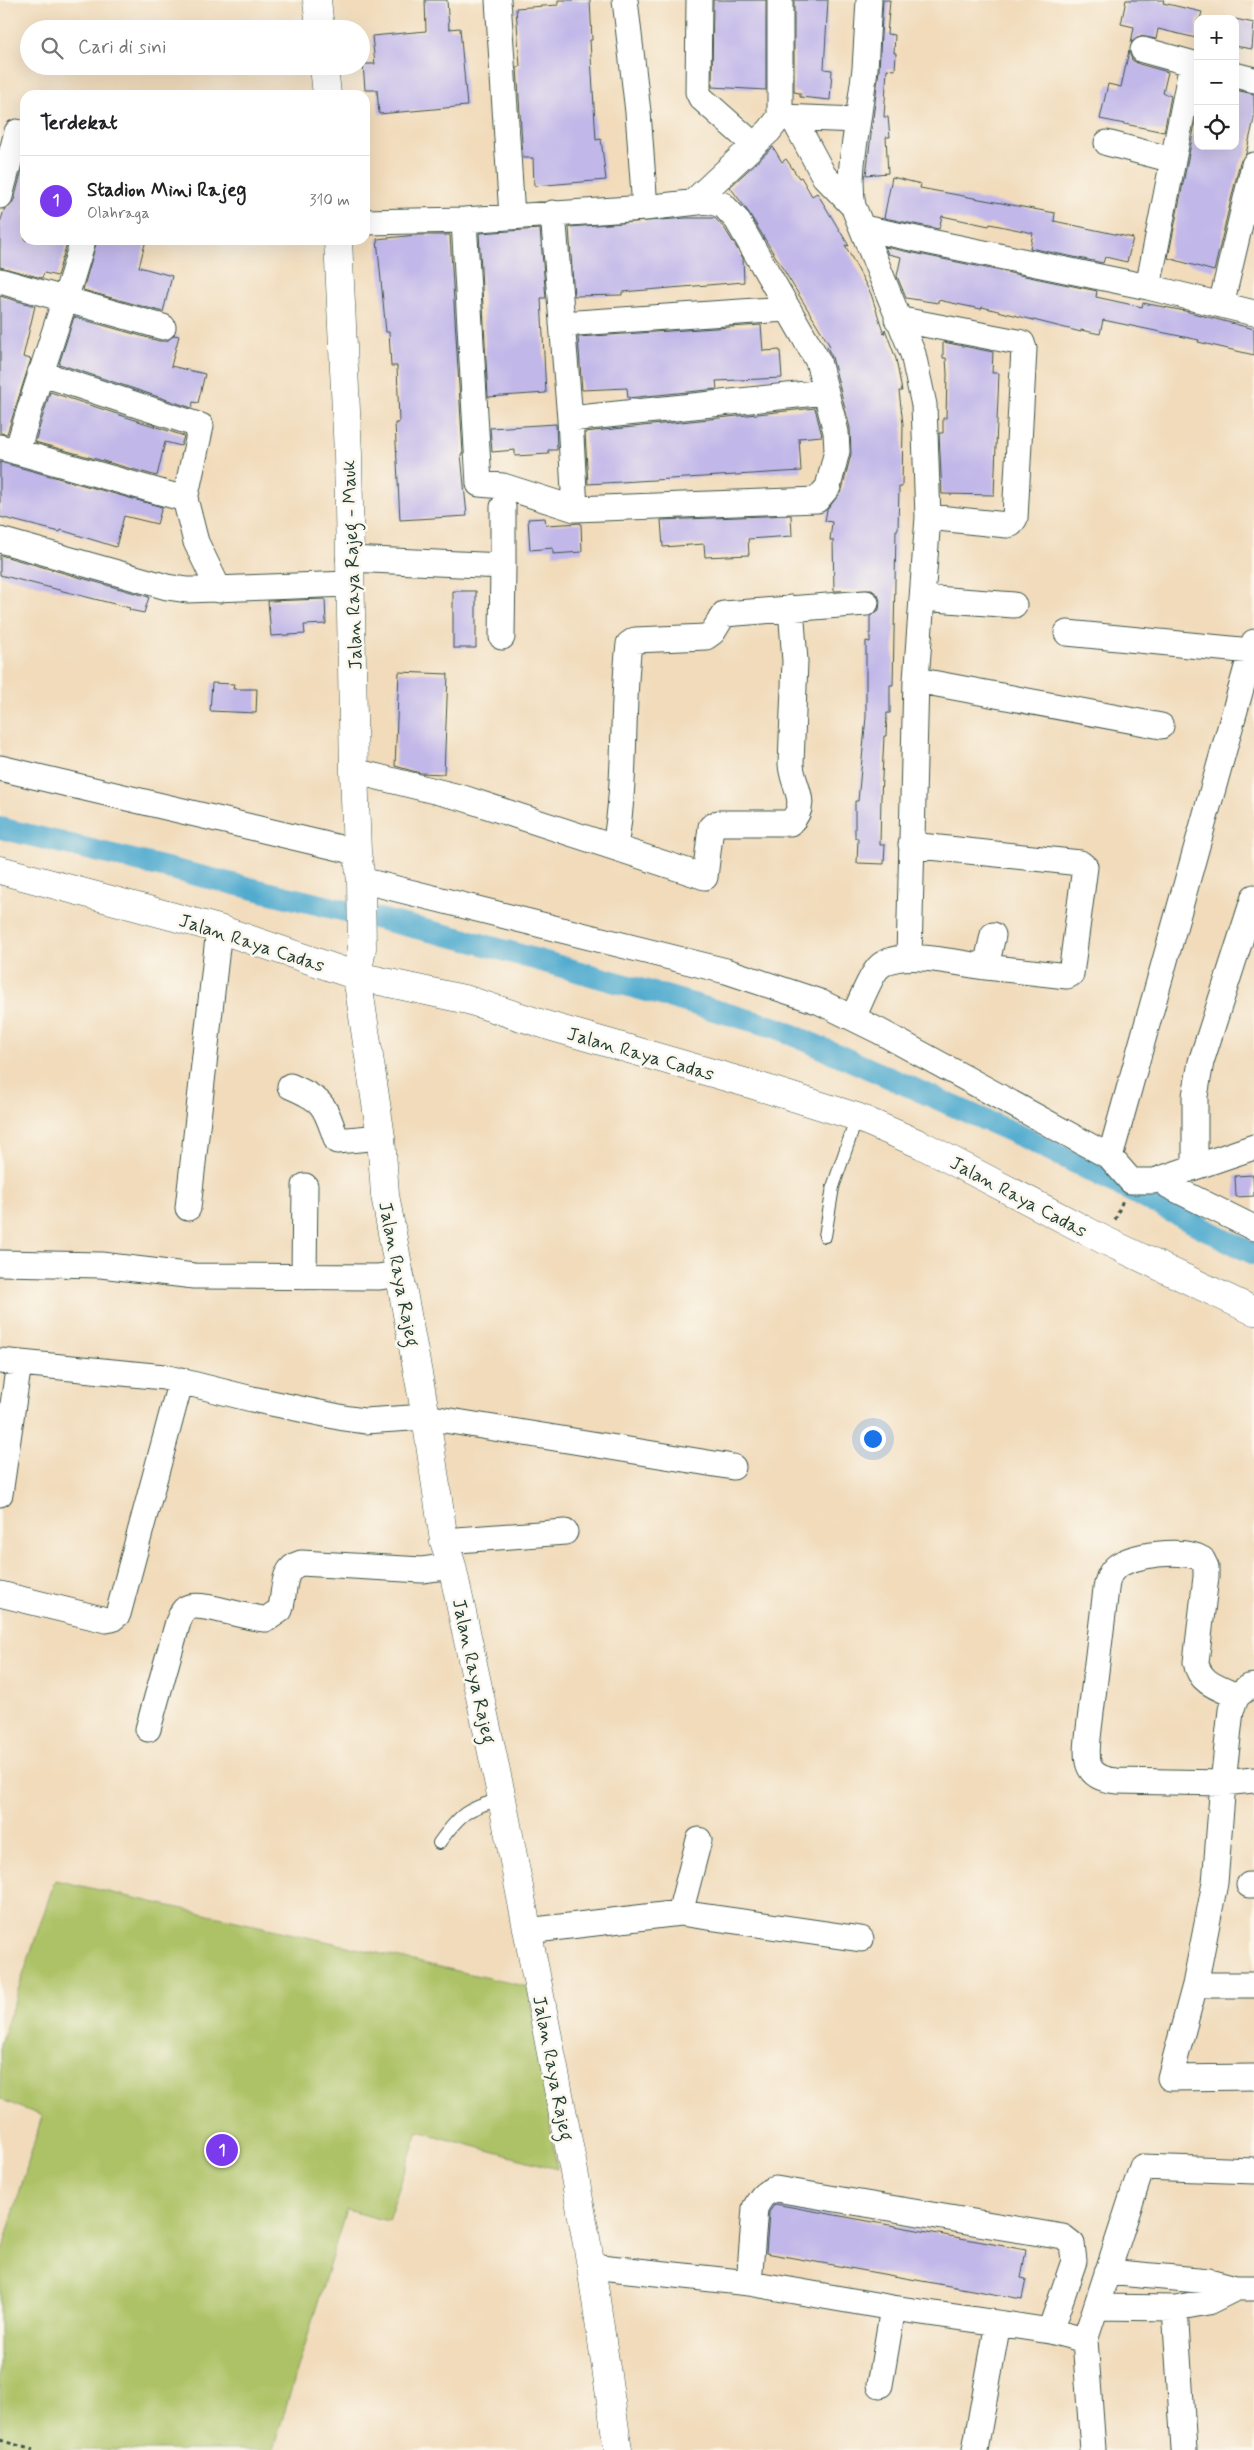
<!DOCTYPE html>
<html lang="id">
<head>
<meta charset="utf-8">
<style>
  :root { --surface:#fff; --page:#f2f2f2; --text:#202124; --muted:#757577; --line:#e0e0e0; --accent:#7c3aed }
  body { margin:0; font-family:Mynerve,sans-serif; background:var(--page); color:var(--text) }
  .controls { position:absolute; right:15px; top:15px; display:grid; overflow:hidden; border-radius:10px; box-shadow:0 5px 20px #0002 }
  .controls button { width:45px; height:45px; display:grid; place-items:center; padding:0; border:0; border-bottom:1px solid var(--line); background:var(--surface); color:var(--text); font:25px sans-serif }
  .you { position:absolute; left:872px; top:1438px; width:18px; height:18px; margin:-12px; border:4px solid #fff; border-radius:50%; background:#1a73e8; box-shadow:0 0 0 8px #1a73e833 }
  .badge { display:grid; place-items:center; width:32px; height:32px; border-radius:50%; background:var(--accent); color:#fff; font-size:16px; font-weight:700 }
  .pin { position:absolute; translate:-50% -50%; border:2px solid #fff; box-shadow:0 1px 5px #0006 }
  .list { margin:0; padding:0; list-style:none }
  h2 { display:flex; justify-content:space-between; align-items:center; height:65px; margin:0; padding:0 20px; font-size:21px }
  h2 small { font-size:16px; font-weight:400; color:var(--muted) }
  .list li { display:grid; grid-template-columns:32px 1fr auto; gap:15px; align-items:center; box-sizing:border-box; height:90px; padding:0 20px; border-top:1px solid var(--line) }
  .list b { display:block; font-size:19px; white-space:nowrap }
  .list p { margin:0; font-size:16px; white-space:nowrap; color:var(--muted) }
  .list em { font-size:16px; font-style:normal; color:var(--muted) }
  .icon { flex:none; width:28px; height:28px; fill:none; stroke:currentColor; stroke-width:2; stroke-linecap:round; stroke-linejoin:round }
  .map { position:relative; flex:none; width:1254px; height:2450px; overflow:hidden }
  .search { position:absolute; background:var(--surface); box-shadow:0 5px 20px #0002; left:20px; top:20px; width:350px; height:55px; display:flex; align-items:center; gap:12px; box-sizing:border-box; padding:0 18px; border-radius:28px; color:var(--muted); font-size:19px }
  .panel { position:absolute; background:var(--surface); box-shadow:0 5px 20px #0002; left:20px; top:90px; width:350px; height:155px; border-radius:15px }
  .map>svg:first-child { display:block }
  .green { fill:#adc266; stroke:#66804d }
  .lines { fill:none; stroke-linecap:round; stroke-linejoin:round }
  .canal { stroke:#51abcf; stroke-width:22 }
  .building { fill:#c1b7e9 }
  .lane-casing { stroke:#3e5548; stroke-width:14 }
  .street-casing { stroke:#3e5548; stroke-width:27 }
  .secondary-casing { stroke:#3e5548; stroke-width:29 }
  .path { stroke:#3e5548; stroke-width:3; stroke-dasharray:4 4; stroke-linecap:butt }
  .lane { stroke:#fff; stroke-width:12 }
  .street { stroke:#fff; stroke-width:25 }
  .secondary { stroke:#fff; stroke-width:28 }
  .labels { text-anchor:middle; stroke-width:5; stroke-linejoin:round; paint-order:stroke }
  .street-label { font-size:19px; fill:#1f3d34; stroke:#fbf7ec }
</style>
</head>
<body>
<div class="map">
<svg width="1254" height="2450" viewBox="0 0 1254 2450">
  <rect width="100%" height="100%" fill="#fbf7ec"/>
  <filter id="ink" filterUnits="userSpaceOnUse"><feTurbulence type="fractalNoise" baseFrequency=".02" numOctaves="2"/><feDisplacementMap in="SourceGraphic" scale="10" xChannelSelector="R" yChannelSelector="G"/><feConvolveMatrix kernelMatrix="1 2 1 2 8 2 1 2 1" color-interpolation-filters="sRGB"/></filter>
  <filter id="wash" filterUnits="userSpaceOnUse"><feTurbulence type="fractalNoise" baseFrequency=".0096" numOctaves="4" result="noise"/><feDisplacementMap in="SourceGraphic" scale="20" xChannelSelector="R" yChannelSelector="G"/><feGaussianBlur stdDeviation="1.12" result="paint"/><feColorMatrix in="noise" values="0 0 0 0 0 0 0 0 0 0 0 0 0 0 0 0 0 1.4 0 .05"/><feComposite in="paint" operator="in"/></filter>
  <g filter="url(#wash)">
    <rect width="100%" height="100%" fill="#f1dbbb"/>
    <path class="green" d="M55,1880L528,1987L557,2169L418,2131L388,2221L346,2210L273,2450H0V2258L42,2116L0,2099V2044Z"/>
    <g class="lines">
      <path class="canal" d="M0,828L471,941L777,1028L1030,1140L1254,1254"/>
    </g>
    <g id="blocks">
      <path class="building" d="M425,0H447L449,29L460,28L467,106L379,114L377,90H365L363,64H375L372,36L426,31Z
        M558,0H590L592,40H590L596,140L601,139L606,180L534,186L533,158H523L517,67H520L516,8L558,5Z
        M713,0H766V90L712,87Z
        M794,0H828L824,69L832,70L830,100L800,97V93L794,92Z
        M883,0H890L887,34L895,35L894,53H896L895,70L887,69L884,117H888L890,137H886L888,173L866,175L879,70Z
        M1126,0H1164L1163,3L1202,12L1200,19H1198L1196,38L1158,29L1156,39L1140,36L1131,43L1134,27L1121,24Z
        M1235,19L1254,23L1252,49L1235,46Z
        M1129,51L1132,60L1139,64L1168,72L1163,93L1171,96L1164,132L1100,119L1108,84L1121,87Z
        M1235,90L1254,94V119L1246,154L1240,162L1214,271L1168,258L1198,109V146H1235Z
        M773,147L782,162L786,159L799,178L801,177L812,196L817,193L849,246L845,245L871,294L884,334L885,329L896,359L902,391H899L903,424L902,487H899L898,530H896L893,685H890V713H887L886,736H884L881,798L880,845H885L884,864L857,863L858,838H855V801H858L866,717V641L870,642V616L879,610L880,601L878,595L872,590L834,591L833,540H830L832,522L825,521L827,510L842,490L851,454L850,428L832,357L827,347L830,346L749,213L730,187Z
        M25,158V240H68L57,276L44,273L42,278L0,267V223L4,210L10,206L14,200Z
        M892,177L921,184L920,188L1055,213L1054,221L1133,238L1127,262L1105,257L1103,263L1030,248L1033,233L990,224L989,226L942,216L939,229L884,218Z
        M686,218H715L725,229L743,258L744,282L622,292V295L574,296L569,227Z
        M540,229L546,298H541L546,393L488,397L479,233Z
        M417,235H450L463,454H461L467,516L400,520L395,423H399L397,366H391L389,332H386L377,239Z
        M97,240H146L139,267L172,276L163,312L83,290Z
        M885,247L1097,291L1096,297L1142,307L1143,303L1185,311L1254,329V355L1198,342L1199,340L1103,320L1100,334L1081,330V332L982,307L981,309L971,307L938,300V303L906,298L897,276L901,257L888,254Z
        M0,296L35,306L23,357L31,359L7,434L0,433Z
        M74,317L159,341H167L174,335L179,336L171,366L205,374L198,403L193,402L192,408L59,364Z
        M761,325L763,351L780,350L782,378L716,381L717,389L628,398L627,388L582,390L578,337Z
        M943,342L993,352L992,373H999L994,495L942,494L939,433H943V418H946L947,374L946,358H943Z
        M50,392L184,436L181,446L165,442L157,476L35,442Z
        M815,408L822,436L799,438L801,471L588,484L585,432Z
        M556,424L557,450H548L549,454L515,456V450L492,452L490,428Z
        M0,462L162,507L157,524L124,516L116,547L61,530L60,532L0,517Z
        M791,515L792,536L748,539L749,555L705,557L704,544L663,547L661,520Z
        M545,518L546,525L581,523L582,552L553,554V548L530,550L528,519Z
        M0,555L149,597L144,613L129,610L130,608L0,575Z
        M453,591H476V648H453Z
        M325,599L326,624L304,625L305,634L271,636L268,601Z
        M399,672L448,674L444,774L420,773L395,766Z
        M212,683L234,684L233,689H257L256,713L210,711Z
        M1253,1175L1254,1196L1236,1197L1235,1176Z
        M775,2204L1026,2250L1021,2278L1026,2279L1022,2299L766,2253L769,2212Z"/>
    </g>
  </g>
  <g filter="url(#ink)">
    <use href="#blocks" fill-opacity="0" stroke="#3e5548" stroke-width="1"/>
    <g class="lines">
      <g class="lane-casing">
        <path id="lane" d="M825,1236L833,1187L857,1117
          M439,1843C460,1814 467,1808 502,1799"/>
      </g>
      <g class="street-casing">
        <path id="street" d="M498,0L512,216
          M625,0L638,112L645,208
          M699,0L698,92L701,98L753,144
          M1143,50L1198,65
          M1235,75L1254,80
          M780,117L858,120C854,149 848,177 853,206L913,354L924,405L928,517L916,680L1161,726
          M793,118L824,176L853,206
          M858,120L865,69L869,0
          M1107,143L1173,160
          M0,196L17,132
          M693,202L769,131L780,117V0
          M553,213L570,419L575,509
          M365,222L464,220L645,208L707,201L723,205L737,220L818,361L836,432L837,451L828,487L817,500L575,509L503,486L479,484L464,220
          M863,228L1148,287L1254,313
          M0,281L163,327
          M1148,287L1192,64
          M1221,305L1254,165
          M897,319L1018,342L1022,343L1024,349L1015,518L1011,524L1007,525L928,517
          M562,324L786,309
          M40,373L201,426L185,499
          M570,419L825,392
          M0,447L185,499L196,542L219,590
          M17,452C37,380 63,311 83,240
          M0,540L167,587L187,590L349,584
          M349,559L503,566V507
          M922,598L1014,605
          M1067,633L1251,651
          M502,637L503,566
          M0,768L357,852
          M354,771L463,798L705,877L711,827L718,823H790C811,802 792,787 791,764L795,661L791,608
          M911,845L1080,863L1085,867L1071,974L1067,976L986,967
          M615,846C627,779 621,711 629,644L635,640L706,637L713,632L724,614L866,603
          M361,880L726,971L820,1002L879,1031L1110,1157L1131,1181H1154L1254,1147
          M909,957L916,680
          M853,1018C858,1007 872,972 880,966C902,948 959,964 986,967L993,935
          M290,1086C327,1102 324,1106 337,1141L381,1137
          M1110,1157L1254,642
          M1195,1166V1096L1201,1062L1254,897
          M1162,1178L1169,1186L1254,1228
          M188,1208L219,929
          M0,1263L101,1265L194,1276L378,1277L401,1274
          M304,1277L305,1186
          M0,1361L164,1377L252,1399L344,1418L365,1421L426,1417L733,1467
          M0,1494L19,1363
          M444,1541L565,1532
          M0,1594L106,1620L112,1619L118,1614L181,1380
          M1254,1686L1248,1687L1237,1696L1231,1710L1223,1783L1215,1883L1195,1985L1170,2078L1254,2077
          M1237,1696C1219,1688 1199,1683 1196,1662L1206,1577V1567L1202,1559C1185,1548 1130,1554 1115,1568C1109,1573 1107,1581 1106,1589L1089,1729C1086,1758 1082,1778 1117,1781L1223,1783L1254,1780
          M148,1729L178,1622C181,1616 182,1609 189,1607C203,1602 248,1619 267,1619L280,1610C286,1593 280,1569 301,1563L422,1570L452,1566
          M1249,1885H1254
          M680,1913L699,1840
          M527,1931L680,1913L861,1939
          M1195,1985H1254
          M591,2266L749,2283L893,2308L998,2323L975,2450
          M1107,2272L1209,2281L1236,2288H1254
          M749,2283L755,2208C761,2197 764,2192 776,2189L1063,2237L1072,2244L1074,2261L1050,2331
          M1096,2307L1142,2167L1254,2171
          M1175,2308L1184,2450
          M998,2323L1050,2331L1085,2340L1096,2307L1175,2308L1208,2302L1236,2288
          M1085,2340L1093,2450
          M880,2385L893,2308"/>
      </g>
      <g class="secondary-casing">
        <path id="secondary" d="M317,0L320,29
          M324,66L327,95
          M338,240L348,454L354,771L357,852L361,880L362,948L357,976L381,1137L385,1195L426,1417L444,1541L452,1566L502,1799L574,2172L591,2266L618,2450
          M0,870L219,929L357,976L468,1000L549,1026L754,1085L857,1117L922,1145L1104,1240L1254,1311"/>
      </g>
      <path class="path" d="M1115,1220L1123,1200
        M0,2440L33,2450"/>
      <use href="#lane" class="lane"/>
      <use href="#street" class="street"/>
      <use href="#secondary" class="secondary"/>
    </g>
  </g>
  <g class="labels">
    <g class="street-label">
      <text transform="translate(351 565) rotate(-92)" y="7">Jalan Raya Rajeg - Mauk</text>
      <text transform="translate(252 942) rotate(18)" y="7">Jalan Raya Cadas</text>
      <text transform="translate(641 1053) rotate(16)" y="7">Jalan Raya Cadas</text>
      <text transform="translate(1019 1196) rotate(28)" y="7">Jalan Raya Cadas</text>
      <text transform="translate(400 1274) rotate(79)" y="7">Jalan Raya Rajeg</text>
      <text transform="translate(475 1671) rotate(78)" y="7">Jalan Raya Rajeg</text>
      <text transform="translate(554 2068) rotate(79)" y="7">Jalan Raya Rajeg</text>
    </g>
  </g>
</svg>
<div class="controls">
<button>+</button>
<button>−</button>
<button><svg class="icon" aria-label="locate" viewBox="0 0 24 24"><circle cx="12" cy="12" r="6"/><path d="M12 2v4M12 18v4M2 12h4M18 12h4"/></svg></button>
</div>
<div class="you"></div>
<div class="pin badge" style="left:222px;top:2150px">1</div>
<div class="search"><svg class="icon" aria-label="search" viewBox="0 0 24 24"><circle cx="10" cy="10" r="6"/><path d="M15 15l6 6"/></svg>Cari di sini</div>
<section class="panel">
<h2>Terdekat<small></small></h2>
<ul class="list">
<li><span class="badge">1</span><div><b>Stadion Mini Rajeg</b><p>Olahraga</p></div><em>310 m</em></li>
</ul>
</section>
</div>
</body>
</html>
